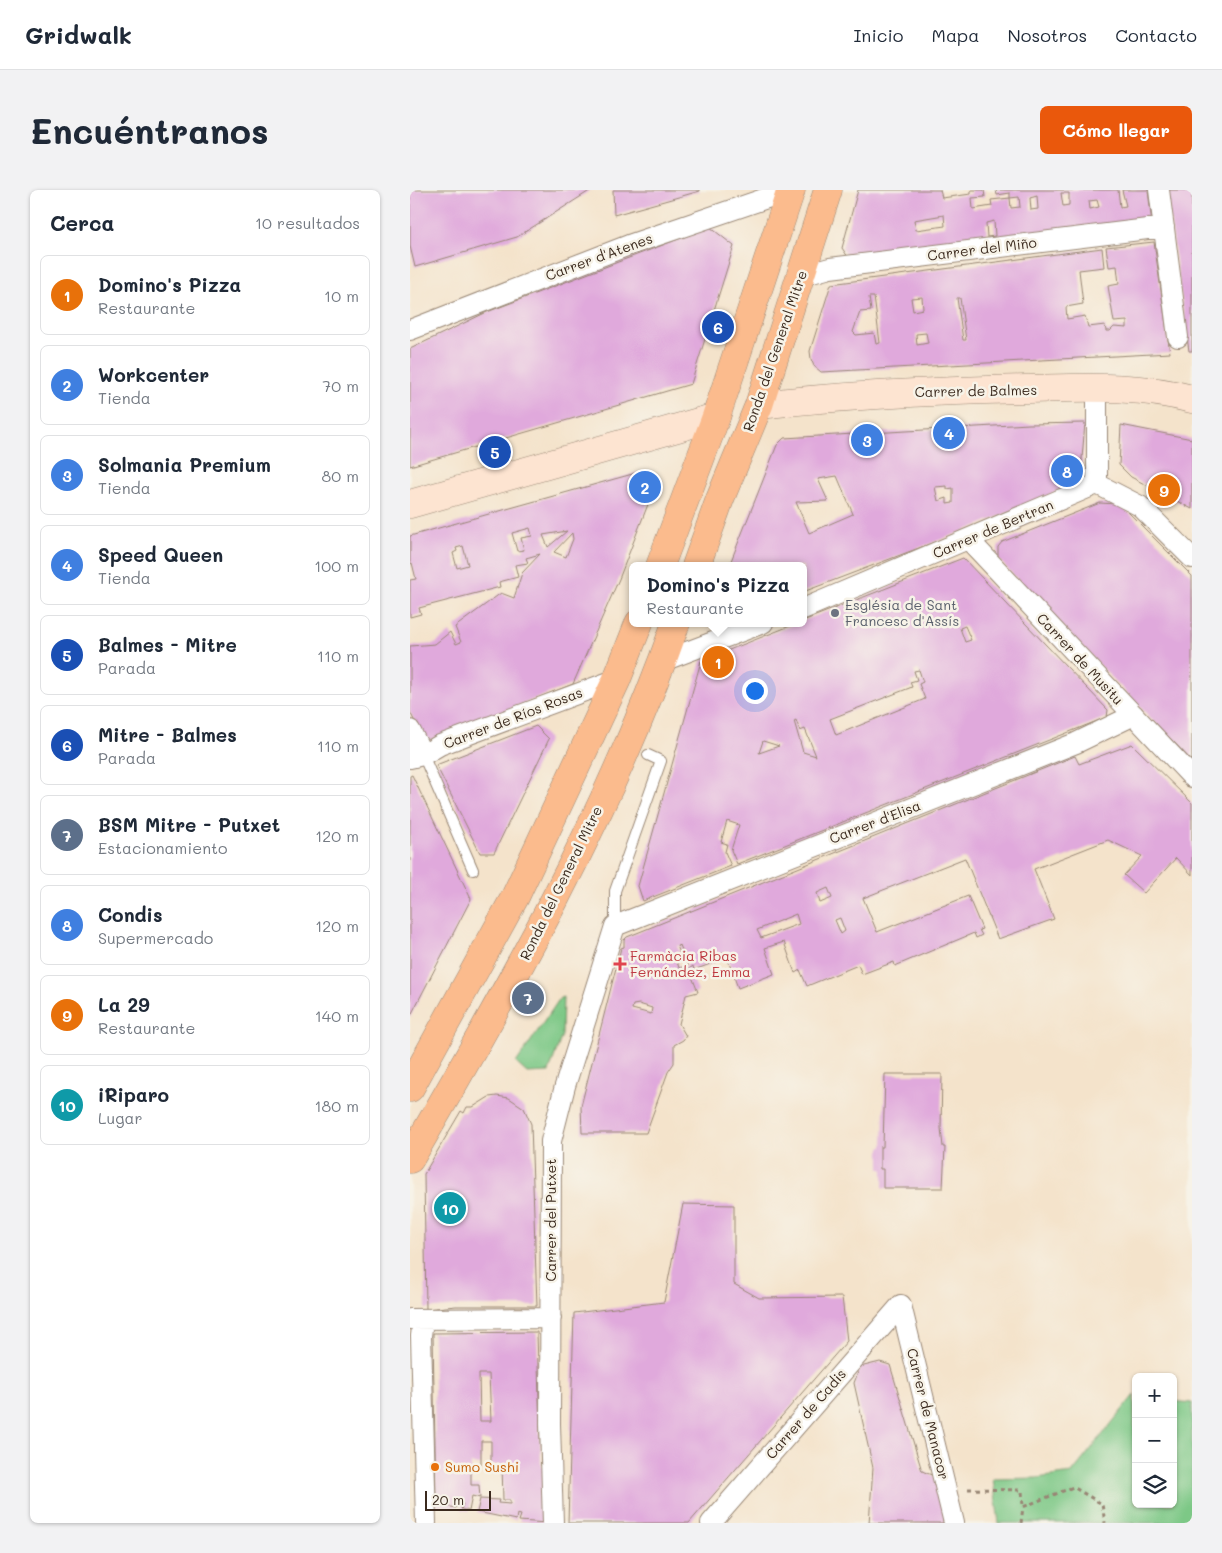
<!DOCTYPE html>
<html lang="es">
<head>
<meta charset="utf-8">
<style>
  :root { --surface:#fff; --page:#f2f2f3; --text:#1f2937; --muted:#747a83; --line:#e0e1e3; --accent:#ea580c }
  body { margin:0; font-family:Mali,sans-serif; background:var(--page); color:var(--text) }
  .controls { position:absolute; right:15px; bottom:15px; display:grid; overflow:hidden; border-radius:8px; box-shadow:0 1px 4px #0004 }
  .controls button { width:45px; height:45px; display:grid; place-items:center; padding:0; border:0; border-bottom:1px solid var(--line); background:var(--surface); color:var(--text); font:25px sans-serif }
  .scale { position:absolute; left:15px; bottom:12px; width:66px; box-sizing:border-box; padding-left:5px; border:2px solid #3b2a1e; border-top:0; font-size:14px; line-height:18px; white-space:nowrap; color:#3b2a1e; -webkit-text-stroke:4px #f7f3e8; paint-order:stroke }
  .you { position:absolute; left:344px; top:500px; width:18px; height:18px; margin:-12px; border:4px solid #fff; border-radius:50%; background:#1a73e8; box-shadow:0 0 0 8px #1a73e833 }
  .badge { display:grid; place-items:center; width:32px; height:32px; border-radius:50%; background:var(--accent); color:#fff; font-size:16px; font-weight:700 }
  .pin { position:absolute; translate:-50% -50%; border:2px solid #fff; box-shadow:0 1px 5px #0006 }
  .popup { position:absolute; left:219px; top:372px; width:178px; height:65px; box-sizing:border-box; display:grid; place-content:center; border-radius:8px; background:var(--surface); filter:drop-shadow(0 1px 4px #0005); font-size:16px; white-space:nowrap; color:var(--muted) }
  .popup b { font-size:19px; color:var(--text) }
  .popup::after { content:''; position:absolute; left:50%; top:100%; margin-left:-10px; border:10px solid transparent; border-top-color:var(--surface) }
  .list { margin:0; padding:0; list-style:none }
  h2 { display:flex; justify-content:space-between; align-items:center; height:65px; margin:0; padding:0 20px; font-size:21px }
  h2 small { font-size:16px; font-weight:400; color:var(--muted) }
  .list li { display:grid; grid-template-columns:32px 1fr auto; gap:15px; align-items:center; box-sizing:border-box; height:80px; margin:0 10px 10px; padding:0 10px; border:1px solid var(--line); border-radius:8px }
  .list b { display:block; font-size:19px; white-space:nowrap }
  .list p { margin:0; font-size:16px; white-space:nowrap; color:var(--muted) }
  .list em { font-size:16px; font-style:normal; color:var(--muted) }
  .icon { flex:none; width:28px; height:28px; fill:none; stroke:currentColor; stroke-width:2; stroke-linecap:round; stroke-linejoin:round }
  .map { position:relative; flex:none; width:782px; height:1333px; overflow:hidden; border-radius:8px }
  header { display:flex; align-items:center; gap:30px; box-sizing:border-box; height:70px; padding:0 25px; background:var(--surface); border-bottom:1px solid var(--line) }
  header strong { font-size:24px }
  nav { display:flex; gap:28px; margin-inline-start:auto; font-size:18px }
  .intro { display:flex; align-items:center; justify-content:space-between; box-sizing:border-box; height:120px; padding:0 30px }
  h1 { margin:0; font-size:35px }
  .button { padding:12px 22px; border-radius:8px; background:var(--accent); color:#fff; font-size:18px; font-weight:700 }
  main { display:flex; gap:30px; padding:0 30px }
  aside { flex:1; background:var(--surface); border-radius:8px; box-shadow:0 1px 4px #0004 }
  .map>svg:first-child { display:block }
  .green { fill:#7dc886; stroke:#5c7952 }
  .building { fill:#e0a9dc; fill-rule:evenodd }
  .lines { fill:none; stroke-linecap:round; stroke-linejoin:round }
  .service-casing { stroke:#988674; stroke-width:12 }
  .minor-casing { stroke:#988674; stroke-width:22 }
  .secondary-casing { stroke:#988674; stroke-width:29 }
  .primary-casing { stroke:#988674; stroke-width:29 }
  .path { stroke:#988674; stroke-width:3; stroke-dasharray:4 4; stroke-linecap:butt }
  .service { stroke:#fff; stroke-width:10 }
  .minor { stroke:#fff; stroke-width:20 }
  .secondary { stroke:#fde4d1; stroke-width:28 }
  .primary { stroke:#fbbb8d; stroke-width:28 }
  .worship-dot { fill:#6b7280; stroke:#f7f3e8; stroke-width:2 }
  .health-dot { fill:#e0444e; stroke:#f7f3e8; stroke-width:2 }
  .food-dot { fill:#e8710a; stroke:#f7f3e8; stroke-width:2 }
  .labels { text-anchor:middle; stroke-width:5; stroke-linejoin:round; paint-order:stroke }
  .street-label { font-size:14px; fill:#3b2a1e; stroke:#f7f3e8 }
  .worship-label { font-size:14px; fill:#5b616d; stroke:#f7f3e8; text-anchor:start }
  .health-label { font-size:14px; fill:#be3a42; stroke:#f7f3e8; text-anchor:start }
  .food-label { font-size:14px; fill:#c56008; stroke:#f7f3e8; text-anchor:start }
</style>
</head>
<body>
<header>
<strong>Gridwalk</strong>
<nav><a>Inicio</a><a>Mapa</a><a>Nosotros</a><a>Contacto</a></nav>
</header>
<div class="intro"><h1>Encuéntranos</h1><a class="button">Cómo llegar</a></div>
<main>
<aside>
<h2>Cerca<small>10 resultados</small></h2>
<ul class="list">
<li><span class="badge" style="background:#e8710a">1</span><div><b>Domino's Pizza</b><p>Restaurante</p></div><em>10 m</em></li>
<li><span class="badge" style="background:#3f7fe0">2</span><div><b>Workcenter</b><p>Tienda</p></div><em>70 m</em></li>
<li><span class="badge" style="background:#3f7fe0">3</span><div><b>Solmania Premium</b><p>Tienda</p></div><em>80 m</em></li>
<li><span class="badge" style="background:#3f7fe0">4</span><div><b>Speed Queen</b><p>Tienda</p></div><em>100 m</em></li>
<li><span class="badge" style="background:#1a4fb4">5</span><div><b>Balmes - Mitre</b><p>Parada</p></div><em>110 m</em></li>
<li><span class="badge" style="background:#1a4fb4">6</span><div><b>Mitre - Balmes</b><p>Parada</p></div><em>110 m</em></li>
<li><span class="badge" style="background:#5c6f8a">7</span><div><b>BSM Mitre - Putxet</b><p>Estacionamiento</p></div><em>120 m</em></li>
<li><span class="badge" style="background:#3f7fe0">8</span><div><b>Condis</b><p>Supermercado</p></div><em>120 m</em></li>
<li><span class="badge" style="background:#e8710a">9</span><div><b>La 29</b><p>Restaurante</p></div><em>140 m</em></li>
<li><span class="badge" style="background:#0f9aa8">10</span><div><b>iRiparo</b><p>Lugar</p></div><em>180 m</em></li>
</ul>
</aside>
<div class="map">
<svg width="782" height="1333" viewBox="0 0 782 1333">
  <rect width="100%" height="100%" fill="#f7f3e8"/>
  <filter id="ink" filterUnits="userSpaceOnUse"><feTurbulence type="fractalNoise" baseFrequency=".02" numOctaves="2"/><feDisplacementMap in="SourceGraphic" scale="10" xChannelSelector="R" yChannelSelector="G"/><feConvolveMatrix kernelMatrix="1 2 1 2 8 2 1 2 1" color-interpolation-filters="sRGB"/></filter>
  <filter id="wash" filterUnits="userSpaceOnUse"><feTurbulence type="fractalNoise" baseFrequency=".0096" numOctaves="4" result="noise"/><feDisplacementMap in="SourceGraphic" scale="20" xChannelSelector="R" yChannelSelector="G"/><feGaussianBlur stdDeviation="1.12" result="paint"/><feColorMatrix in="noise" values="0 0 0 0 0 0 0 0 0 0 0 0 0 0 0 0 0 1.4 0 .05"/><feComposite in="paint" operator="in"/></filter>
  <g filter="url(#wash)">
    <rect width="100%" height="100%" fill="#f4e3cb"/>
    <path class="green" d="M153,807L152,845L139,882L117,883L106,873L150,808Z
      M724,1205L726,1314H763V1211L782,1213V1333H589L583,1289L627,1288L662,1283Z"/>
    <g id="blocks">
      <path class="building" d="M0,0H181L107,47L5,77L0,56Z
        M203,0H290V1L204,25Z
        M448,0H530L532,8L561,4V0H574L575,7L562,8L563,19L582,16L581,10L600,8L601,18L610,17L609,7L600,8V3L587,5L586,0H708L710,17L716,16L712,0H738L742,34L442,73L432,58ZM651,3H659V15L653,16ZM627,6L628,19L621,20L620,8ZM687,10L689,17L680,19L679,11ZM534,25L535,36L506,40L504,30ZM584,31L585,46L577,47L576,33Z
        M756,0H782V161H779Z
        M300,37L324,56L281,194L0,276V159L77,122Z
        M744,52L760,163L411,182L404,176L401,169L400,161L421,94L692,58L694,77L669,80L673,114L656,117L657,129L675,126L678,137L695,135L696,141H700L704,137L717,138V131L704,132L698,96L709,94L707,76L699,77L696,57ZM459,107H464L470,153L466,154L464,143L446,145L443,142L450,122L461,121ZM512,107L513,119L503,121L501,108ZM547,108H550L556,150H553ZM516,143L518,153L507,155L506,144Z
        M675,233L670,292L564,337L393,402V376H319L367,255L374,248L619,234ZM427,286L443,324L399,343L386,312L418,311L408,289ZM537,296V299L543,298V313L537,314V308L528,311L525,297Z
        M711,235L782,249V319L721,287L709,275Z
        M226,283L239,292L242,304L209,389L163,494L15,552L0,522V456L25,454L40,442L46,454L51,452L45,437L91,403L104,408L112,383L130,364L116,368L118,373L105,375L108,387L89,392L90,397L9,418L11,424L0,427V390L6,389L2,373L0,374V346ZM120,338L122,346L111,348L114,360L107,361L102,343ZM157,341L138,357L133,345ZM162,343L163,349L156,367L144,362ZM53,356L58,375L47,378L43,363L47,361L46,358Z
        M690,313L706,314L715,319L782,386V571L588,369V357L592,352Z
        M553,368L698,520L697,527L327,674L321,660L329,635L317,631L311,652L317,654L315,662L321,676L233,711L228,696L291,471ZM555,436L561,450L555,452L550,438ZM509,480L513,492L509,494L515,509L426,545L420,529L502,497L500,492L507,490L504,481ZM386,530L390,541L395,539L406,566L393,562L384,531ZM353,551L369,556L349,563Z
        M126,536L139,549L84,663H70L26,575Z
        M722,554L782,613V685L766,668L734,703L714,685L732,666L698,650L624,679L644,729L588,749L555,668L453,708L467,742L558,706L572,739L569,740L572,745L566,748L564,743L485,776L484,772L452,784L448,775L397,796L390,780L385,783L374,752L355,758L364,784L328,798L315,762L311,764L314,769L284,780L283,776L279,779L288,802L276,805L269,834L276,846L273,850L264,855V873L258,882L236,943H172L171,916L211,758L214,757V750L217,747L665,566L669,574ZM418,698L422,708L410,713L407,703ZM386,724L389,734L351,748L347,740ZM430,728L435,741L431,744L425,730ZM270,755L278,776L269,778L265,765L270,763L267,756ZM229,814L242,818L241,824L222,819L223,815Z
        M2,585L61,709L0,827V586Z
        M475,884H532L531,938L533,957H535L533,998H473V979H470V957H473Z
        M87,906L99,908L114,918L121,934L127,1116H46L16,1119L14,984L51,921L54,923L57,917H63L79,907Z
        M273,1014L324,1015V1094L349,1108L432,1107L437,1151L279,1333H158L164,1123L254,1112Z
        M127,1142L131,1276L136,1277L137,1333L109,1331L111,1325L107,1324L106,1330L67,1322L70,1309L89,1310L88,1313L100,1314V1310H93L92,1275H81V1251H71V1275L61,1274V1295H69L70,1308L62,1306L59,1321L51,1319L53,1314L47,1313L46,1318L26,1314L23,1143ZM69,1184H79L81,1231H70Z
        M470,1172L480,1175L512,1281L524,1286L539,1333H459L463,1278L444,1193L450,1177Z"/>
    </g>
  </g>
  <g filter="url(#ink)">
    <use href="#blocks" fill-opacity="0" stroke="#988674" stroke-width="1"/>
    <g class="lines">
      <g class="service-casing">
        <path id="service" d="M13,565L63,680
          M205,736V701L251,571L238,565"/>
      </g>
      <g class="minor-casing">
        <path id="minor" d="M749,0L768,147
          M391,86L420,78L754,37
          M0,140L219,55L380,0
          M687,198V294
          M687,294L730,316L782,368
          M558,349L782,587
          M393,419L687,294
          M253,471L353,433
          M0,540L13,565
          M0,568L13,565L30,555L207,489
          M491,1115L544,1333
          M0,1129L141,1128
          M13,1130L11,1146L16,1333
          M143,1333L140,1234L141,951L155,896L205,736L666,553L724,525
          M301,1333L491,1115"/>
      </g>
      <g class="secondary-casing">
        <path id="secondary" d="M349,215C438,205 526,201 615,199C670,198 728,194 782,209
          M0,314L306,227"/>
      </g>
      <g class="primary-casing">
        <path id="primary" d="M250,376L306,227L381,0
          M286,376L310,309L349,215L418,0
          M0,898L105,707L207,489L229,433
          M0,969C100,797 200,622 266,433"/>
      </g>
      <path class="path" d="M558,1299L612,1300L613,1317L663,1297L692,1314L695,1333
        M611,1333L613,1317"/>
      <use href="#service" class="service"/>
      <use href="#minor" class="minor"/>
      <use href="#secondary" class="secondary"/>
      <use href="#primary" class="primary"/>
    </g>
  </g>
  <circle class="worship-dot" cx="425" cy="423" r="5"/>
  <path class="health-dot" d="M207.5 766.5h5v5h5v5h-5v5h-5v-5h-5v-5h5z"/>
  <circle class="food-dot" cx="25" cy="1277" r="5"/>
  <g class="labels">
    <g class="street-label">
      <text transform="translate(572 59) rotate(-7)" y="5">Carrer del Miño</text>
      <text transform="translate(189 67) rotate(-20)" y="5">Carrer d'Atenes</text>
      <text transform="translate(365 161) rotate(-71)" y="5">Ronda del General Mitre</text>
      <text transform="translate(566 201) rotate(-1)" y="5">Carrer de Balmes</text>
      <text transform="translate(583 339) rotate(-23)" y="5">Carrer de Bertran</text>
      <text transform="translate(670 469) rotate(47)" y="5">Carrer de Musitu</text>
      <text transform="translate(103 528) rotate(-21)" y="5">Carrer de Ríos Rosas</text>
      <text transform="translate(465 632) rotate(-21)" y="5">Carrer d'Elisa</text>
      <text transform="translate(151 693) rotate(-64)" y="5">Ronda del General Mitre</text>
      <text transform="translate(141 1030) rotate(-90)" y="5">Carrer del Putxet</text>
      <text transform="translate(396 1224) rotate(-49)" y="5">Carrer de Cadis</text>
      <text transform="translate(518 1224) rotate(76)" y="5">Carrer de Manacor</text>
    </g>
    <g class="worship-label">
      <text x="435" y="420">Església de Sant<tspan x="435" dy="16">Francesc d'Assís</tspan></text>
    </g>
    <g class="health-label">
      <text x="220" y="771">Farmàcia Ribas<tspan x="220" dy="16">Fernández, Emma</tspan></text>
    </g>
    <g class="food-label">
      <text x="35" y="1282">Sumo Sushi</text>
    </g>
  </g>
</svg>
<div class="controls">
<button>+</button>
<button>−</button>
<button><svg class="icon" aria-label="layers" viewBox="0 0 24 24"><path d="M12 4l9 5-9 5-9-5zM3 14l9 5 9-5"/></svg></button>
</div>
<div class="scale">20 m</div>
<div class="you"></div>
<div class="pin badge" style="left:308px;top:472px;background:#e8710a">1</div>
<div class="popup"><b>Domino's Pizza</b>Restaurante</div>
<div class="pin badge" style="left:235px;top:297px;background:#3f7fe0">2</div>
<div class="pin badge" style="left:457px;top:250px;background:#3f7fe0">3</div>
<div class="pin badge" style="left:539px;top:243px;background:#3f7fe0">4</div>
<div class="pin badge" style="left:85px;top:262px;background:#1a4fb4">5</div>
<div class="pin badge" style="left:308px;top:137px;background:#1a4fb4">6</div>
<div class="pin badge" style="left:118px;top:808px;background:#5c6f8a">7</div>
<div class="pin badge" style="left:657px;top:281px;background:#3f7fe0">8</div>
<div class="pin badge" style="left:754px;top:300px;background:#e8710a">9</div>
<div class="pin badge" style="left:40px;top:1018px;background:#0f9aa8">10</div>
</div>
</main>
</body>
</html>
